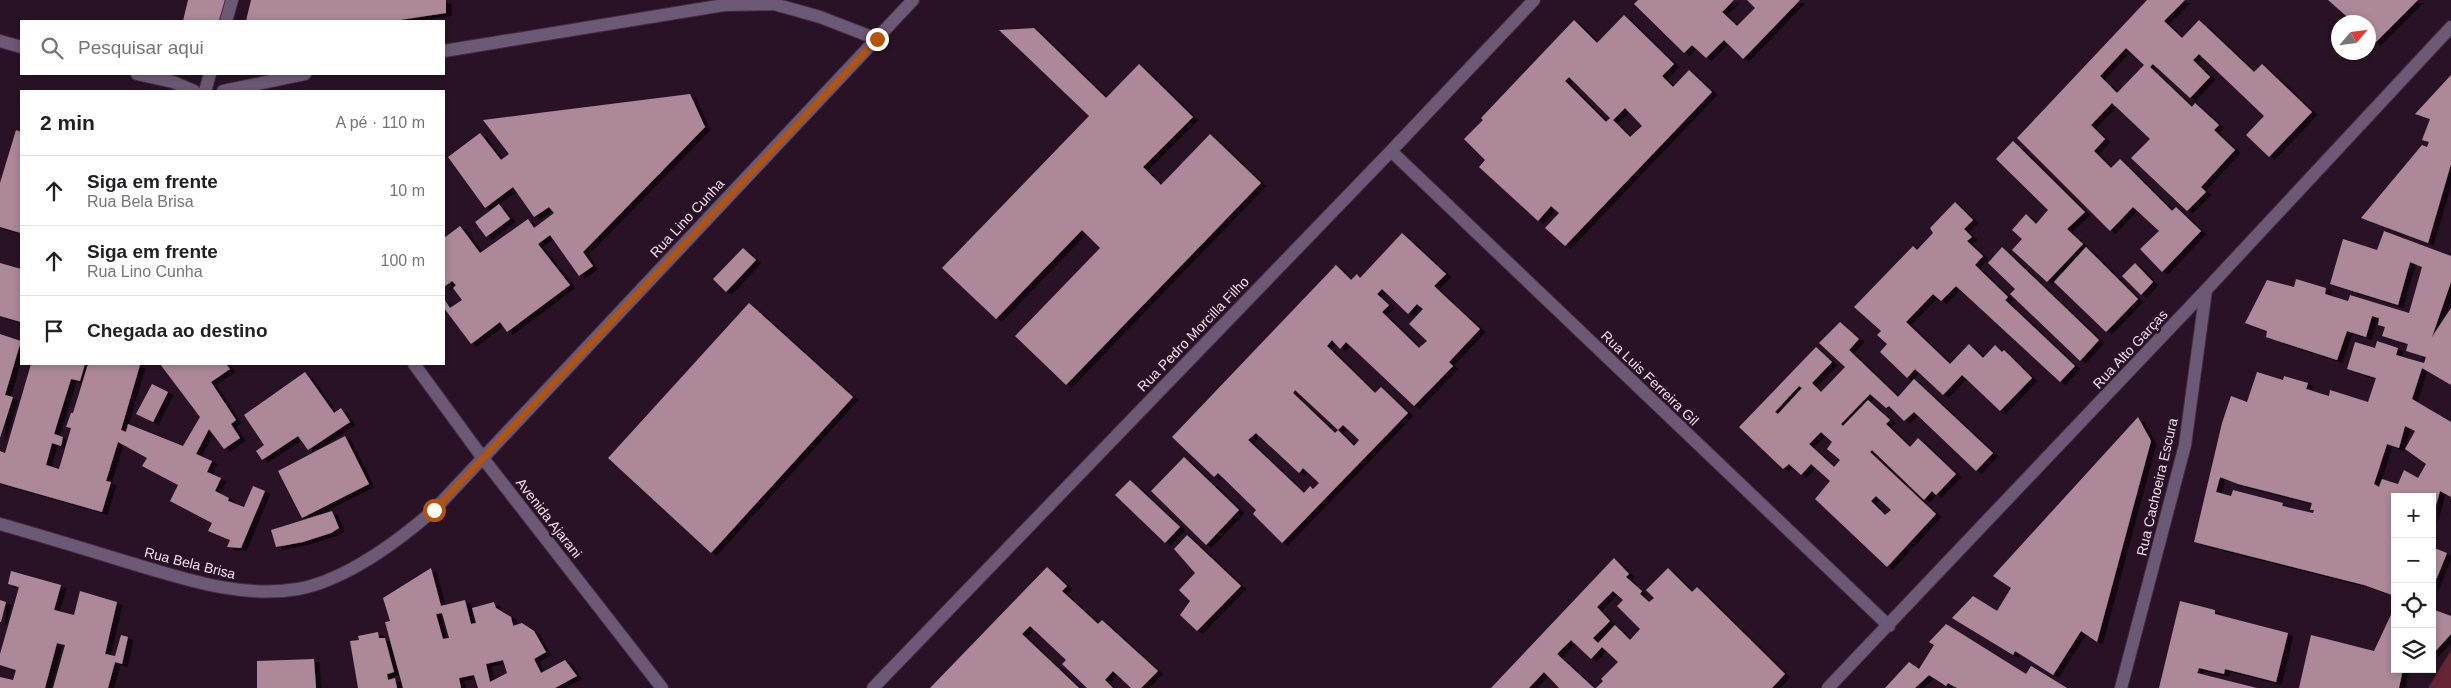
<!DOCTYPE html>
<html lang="pt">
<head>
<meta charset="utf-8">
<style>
  :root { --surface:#fff; --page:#f2f2f2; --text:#202124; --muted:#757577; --line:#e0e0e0 }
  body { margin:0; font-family:Helvetica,sans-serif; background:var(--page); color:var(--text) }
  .controls { position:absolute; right:15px; bottom:15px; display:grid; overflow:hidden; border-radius:0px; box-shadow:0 2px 8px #0003 }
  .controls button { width:45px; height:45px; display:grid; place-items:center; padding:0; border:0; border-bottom:1px solid var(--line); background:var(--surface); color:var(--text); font:25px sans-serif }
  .compass { position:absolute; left:2331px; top:15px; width:45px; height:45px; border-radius:50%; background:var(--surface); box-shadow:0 2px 8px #0003; rotate:62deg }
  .stop { position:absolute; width:15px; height:15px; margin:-11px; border:4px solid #b45309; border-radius:50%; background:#fff }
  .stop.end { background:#b45309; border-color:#fff; box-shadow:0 1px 5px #0008 }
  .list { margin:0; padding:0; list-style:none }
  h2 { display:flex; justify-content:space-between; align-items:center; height:65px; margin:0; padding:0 20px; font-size:21px }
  h2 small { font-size:16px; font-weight:400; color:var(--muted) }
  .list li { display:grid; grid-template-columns:32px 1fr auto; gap:15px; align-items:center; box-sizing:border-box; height:70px; padding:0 20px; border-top:1px solid var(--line) }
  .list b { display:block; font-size:19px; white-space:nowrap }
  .list p { margin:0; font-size:16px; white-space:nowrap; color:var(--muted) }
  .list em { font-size:16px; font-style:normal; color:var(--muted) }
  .icon { flex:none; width:28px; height:28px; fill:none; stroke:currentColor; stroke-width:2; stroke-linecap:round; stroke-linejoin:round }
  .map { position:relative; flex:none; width:2451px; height:688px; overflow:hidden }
  .search { position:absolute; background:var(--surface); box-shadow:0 2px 8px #0003; left:20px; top:20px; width:425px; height:55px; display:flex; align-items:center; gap:12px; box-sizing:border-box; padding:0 18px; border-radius:0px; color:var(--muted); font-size:19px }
  .panel { position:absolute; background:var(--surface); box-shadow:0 2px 8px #0003; left:20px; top:90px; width:425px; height:275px; border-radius:0px }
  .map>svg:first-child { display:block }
  .green { fill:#662534 }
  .building { fill:#ac8898; fill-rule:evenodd; filter:url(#shadow) }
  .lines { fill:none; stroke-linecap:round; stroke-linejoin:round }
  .minor-casing { stroke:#452f41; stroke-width:14 }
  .minor { stroke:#6c5975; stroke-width:12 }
  .route { stroke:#b45309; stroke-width:6 }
  .labels { text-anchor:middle; stroke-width:5; stroke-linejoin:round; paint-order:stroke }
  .street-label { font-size:14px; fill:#f0e0ed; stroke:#291225 }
</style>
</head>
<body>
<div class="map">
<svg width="2451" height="688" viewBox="0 0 2451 688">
  <defs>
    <filter id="shadow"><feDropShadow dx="5.5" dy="3" stdDeviation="0" flood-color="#0009"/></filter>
  </defs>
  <rect width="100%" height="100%" fill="#291225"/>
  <path class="green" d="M2451,650V688H2428Z"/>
  <path class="building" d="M188,0H227L221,21H183Z
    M251,0H446V13L393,21H246Z
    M1638,0H1734L1722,12L1737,26L1755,8L1747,0H1800L1743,59L1724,40L1706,58L1692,45L1684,53L1634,4Z
    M2147,0H2185L2164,21L2182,38L2199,20L2254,72L2262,64L2312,112L2269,157L2246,135L2264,116L2199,54L2193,60L2210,77L2190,98L2153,64L2150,67L2192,107L2195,103L2219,125L2214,130L2235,150L2201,187L2206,192L2187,211L2131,158L2150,139L2112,103L2091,125L2105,139L2094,151L2111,168L2120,159L2172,211L2176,207L2201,231L2162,272L2140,249L2159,231L2133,207L2110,231L2017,138ZM2126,48L2144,65L2117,93L2100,76Z
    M2328,0H2418L2375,43L2368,37V22H2353Z
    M1624,15L1674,64L1662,76L1673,87L1689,70L1712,92L1565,246L1545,228L1559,213L1551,206L1538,221L1479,167L1485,160L1464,139L1483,120L1481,118L1574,20L1597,43ZM1569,77L1610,118L1606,122L1565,81ZM1625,108L1642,126L1630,137L1613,120Z
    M1034,28L1106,98L1139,64L1193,117L1143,167L1161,185L1210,134L1261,183L1066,385L1015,336L1100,248L1082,230L996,319L942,268L1089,116L999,30Z
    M2451,75V164L2428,243L2361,218L2422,145L2427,147L2429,142L2422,140L2430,119L2415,114Z
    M690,94L705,127L583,252L593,266L579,276L550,235L538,244L570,285L507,332L500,322L471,344L444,308V299L450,308L462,300L453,288L456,285L452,281L444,287V238L460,226L480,253L528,219L534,228L554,213L549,207L534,217L513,187L485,208L448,157L480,133L501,160L509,154L483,120Z
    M16,130L21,132V233L0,227V183Z
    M2013,141L2085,212L2067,229L2083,244L2047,282L2012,250L2022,239L2012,230L2026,214L2036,224L2048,210L1996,159Z
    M1955,202L1973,220L1964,229L1972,237L1967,241L1983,256L1975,265L2008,297L2005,300L2075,366L2060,382L1956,286L1941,301L1933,294L1906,322L1950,364L1969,344L1983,358L1995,345L2002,352L2004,350L2032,378L2000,411L1962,375L1943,395L1915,369L1907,378L1880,352L1887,344L1877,335L1881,331L1854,307L1913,246L1917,250L1933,233L1930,228Z
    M499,204L510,219L486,237L475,222Z
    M2384,231L2451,256V282L2432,337L2451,308V385L2422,368L2412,399L2451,422V497L2440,491L2432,521V497H2395V596L2364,585L2194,542L2222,423L2231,396L2247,402L2257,372L2283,380L2284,376L2308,383L2306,389L2329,396L2330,390L2368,402L2376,378L2347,369L2355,342L2375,348L2377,341L2398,348L2396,355L2424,363L2426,357L2406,351L2408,344L2382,336L2385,327L2378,325L2379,318L2372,316L2366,337L2347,331L2337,360L2266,337L2267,331L2245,323L2267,280L2294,287L2296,279L2326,288L2325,294L2348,301L2350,295L2409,313L2422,267L2410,262L2398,305L2330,284L2343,239L2377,250ZM2405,426L2415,431L2405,449L2426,464L2418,478L2404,470L2398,484L2382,479L2379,487L2374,484L2387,444L2399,448ZM2220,477L2238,484L2312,503L2310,510H2314L2313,513L2282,506L2283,503L2233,490L2231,496L2216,492Z
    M1402,233L1446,274L1434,286L1480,329L1449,362L1453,366L1414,406L1346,342L1340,349L1332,340L1327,346L1375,393L1381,387L1408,413L1282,543L1253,514L1256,510L1218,473L1214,477L1172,437L1336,265L1351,280L1357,274L1360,278ZM1382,289L1408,314L1417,304L1423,309L1409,324L1427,341L1419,348L1382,312L1389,305L1377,294ZM1295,390L1338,430L1335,433L1293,393ZM1343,425L1359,440L1354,446L1338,430ZM1256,433L1299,473L1303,468L1319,483L1313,489L1310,486L1304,493L1248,440Z
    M2002,247L2099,340L2080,361L2010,294L2015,289L1988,263Z
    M2086,247L2138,299L2106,332L2054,282Z
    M743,248L756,260L726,292L713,279Z
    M0,263L21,269V322L0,316Z
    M2135,263L2153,282L2141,295L2122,276Z
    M749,303L853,397L711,553L608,458Z
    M1840,322L1859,339L1849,350L1898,397L1914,379L1993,453L1976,471L1914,412L1904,421L1889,406L1886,408L1870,394L1841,424L1843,426L1868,400L1890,420L1886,424L1910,447L1918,438L1956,474L1936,495L1932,491L1924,500L1872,450L1870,452L1936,514L1887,567L1815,499L1830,481L1811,464L1801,475L1789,464L1783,469L1739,427L1816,347L1832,362L1812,383L1821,392L1845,367L1819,343ZM1799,386L1802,388L1778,414L1775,412ZM1821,432L1832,442L1827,449L1840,460L1834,467L1809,444ZM1876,496L1891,510L1885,515L1871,501Z
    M0,334L21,341L5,395L13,397L0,438Z
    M31,364H85L80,381L71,379L54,434L63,437L61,446L52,443L46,465L59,469L71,428L66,427L71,413H73L88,364L140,365L121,430L126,432L128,424L183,446L200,417L160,364H226L230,369L211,382L236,420L231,424L240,438L224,449L209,429L196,454L212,461L207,472L221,478L215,491L229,498L228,501L244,507L253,486L265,491L241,548L227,547L230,540L208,531L212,523L170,501L178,485L142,466L147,458L118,442L106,481L111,482L102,512L0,483V451L5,453Z
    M305,372L334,413L341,408L350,422L308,450L298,436L262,460L256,451L264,445L244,415Z
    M152,384L168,392L153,422L136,414Z
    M2138,417L2151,441L2097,642L2081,631L2053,675L2015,651L2013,655L1952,618L1973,596L1997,611L2011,588L1993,576Z
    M345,436L369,484L302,518L278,471Z
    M1184,457L1239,510L1206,545L1151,491Z
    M1130,480L1180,527L1165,543L1115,495Z
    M332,511L339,528L331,533L303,542L276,547L271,530Z
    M1187,535L1241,586L1197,631L1180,615L1190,601L1179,590L1195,573L1174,549Z
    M2432,547L2447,553L2432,590Z
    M1614,558L1629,574L1626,577L1642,591L1640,594L1649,602L1654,598L1646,590L1668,568L1692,592L1697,587L1785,674L1772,688H1596L1603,681L1601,679L1618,662L1602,647L1591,659L1571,640L1557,654L1594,688H1559L1544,672L1529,688H1491ZM1613,591L1623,600L1617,606L1640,629L1630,640L1615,625L1598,643L1593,638L1610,621L1597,607Z
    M1047,567L1067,586L1062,591L1098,624L1102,620L1158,671L1141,688H1131L1113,671L1105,680L1113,688H1087L1062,664L1066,660L1030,626L1022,634L1079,688H930Z
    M431,568L441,606L465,600L471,624L476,623L472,608L494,602L496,608L511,617L513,626L522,623L534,631L546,652L534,659L541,673L565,660L577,676L555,688H478L474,675L459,678L461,688H403L385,622L390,621L383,598ZM442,613L449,638L443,639L436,614ZM503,660L507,673L490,682L486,664Z
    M11,571L61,585L54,610L74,615L80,591L117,602L105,654L115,656L121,635L128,637L122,664L115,662L108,688H53L65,645L57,643L45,688H0V677L13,680L16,670L0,665V654L19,587L8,584Z
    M0,600L6,602L1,622H0Z
    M2180,601L2215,610V614L2288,633L2276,682L2225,669L2224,674L2199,668L2197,673L2257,688H2159Z
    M2395,606V669H2403L2399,688H2299L2311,635L2374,651Z
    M2432,609L2451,616V634L2432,655Z
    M1946,624L2026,674L2031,666L2067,688H1957L1948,683L1946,686L1929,675L1915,688H1885L1909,662L1919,669L1934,645L1929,642Z
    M378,632L379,638H385L394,672L387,674L388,680L395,678L397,688H358L350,641L359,640L358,636Z
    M314,659L316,688H257V661Z"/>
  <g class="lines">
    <g class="minor-casing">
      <path id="minor" d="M226,21L232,0
        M0,41L21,47
        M444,51L724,5L774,4L820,17L877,39
        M137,74L173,82L194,91
        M205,91L210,74
        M223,91L305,74
        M1391,151L1889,626
        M414,364L482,457L662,688
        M0,524C42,536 85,549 127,562C182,578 240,599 298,589C347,580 397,542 434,510L913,0
        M873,688L1391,151L1534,0
        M1828,688L2206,290L2451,27
        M2121,688L2185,445L2206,290"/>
    </g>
    <use href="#minor" class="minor"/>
  </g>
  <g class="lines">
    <path class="route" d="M434,510L877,39"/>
  </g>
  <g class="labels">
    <g class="street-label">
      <text transform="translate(687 218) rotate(-47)" y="5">Rua Lino Cunha</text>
      <text transform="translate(1193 334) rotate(-46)" y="5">Rua Pedro Morcilla Filho</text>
      <text transform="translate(2130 349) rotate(-47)" y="5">Rua Alto Garças</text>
      <text transform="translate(1650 378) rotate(44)" y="5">Rua Luis Ferreira Gil</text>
      <text transform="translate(2157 487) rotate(-77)" y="5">Rua Cachoeira Escura</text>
      <text transform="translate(549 518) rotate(52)" y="5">Avenida Ajarani</text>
      <text transform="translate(190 563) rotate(14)" y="5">Rua Bela Brisa</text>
    </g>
  </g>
</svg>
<div class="controls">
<button>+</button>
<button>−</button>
<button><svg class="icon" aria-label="locate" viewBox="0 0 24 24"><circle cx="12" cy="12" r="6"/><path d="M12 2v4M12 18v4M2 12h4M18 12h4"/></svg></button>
<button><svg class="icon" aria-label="layers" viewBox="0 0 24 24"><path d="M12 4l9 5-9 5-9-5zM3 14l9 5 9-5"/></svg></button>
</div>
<svg class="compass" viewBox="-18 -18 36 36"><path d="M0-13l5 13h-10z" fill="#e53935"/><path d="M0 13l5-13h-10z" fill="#757577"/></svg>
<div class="stop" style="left:434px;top:510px"></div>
<div class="stop end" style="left:877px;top:39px"></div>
<div class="search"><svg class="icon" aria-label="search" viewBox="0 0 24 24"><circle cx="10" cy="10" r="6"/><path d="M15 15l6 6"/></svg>Pesquisar aqui</div>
<section class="panel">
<h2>2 min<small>A pé · 110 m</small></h2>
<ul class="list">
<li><svg class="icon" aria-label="ahead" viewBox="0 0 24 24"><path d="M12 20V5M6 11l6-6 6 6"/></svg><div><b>Siga em frente</b><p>Rua Bela Brisa</p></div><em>10 m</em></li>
<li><svg class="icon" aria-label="ahead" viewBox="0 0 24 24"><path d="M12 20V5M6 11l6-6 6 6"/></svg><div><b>Siga em frente</b><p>Rua Lino Cunha</p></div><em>100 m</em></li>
<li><svg class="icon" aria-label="arrive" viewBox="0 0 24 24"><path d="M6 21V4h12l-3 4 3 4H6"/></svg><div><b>Chegada ao destino</b></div></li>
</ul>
</section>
</div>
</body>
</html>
